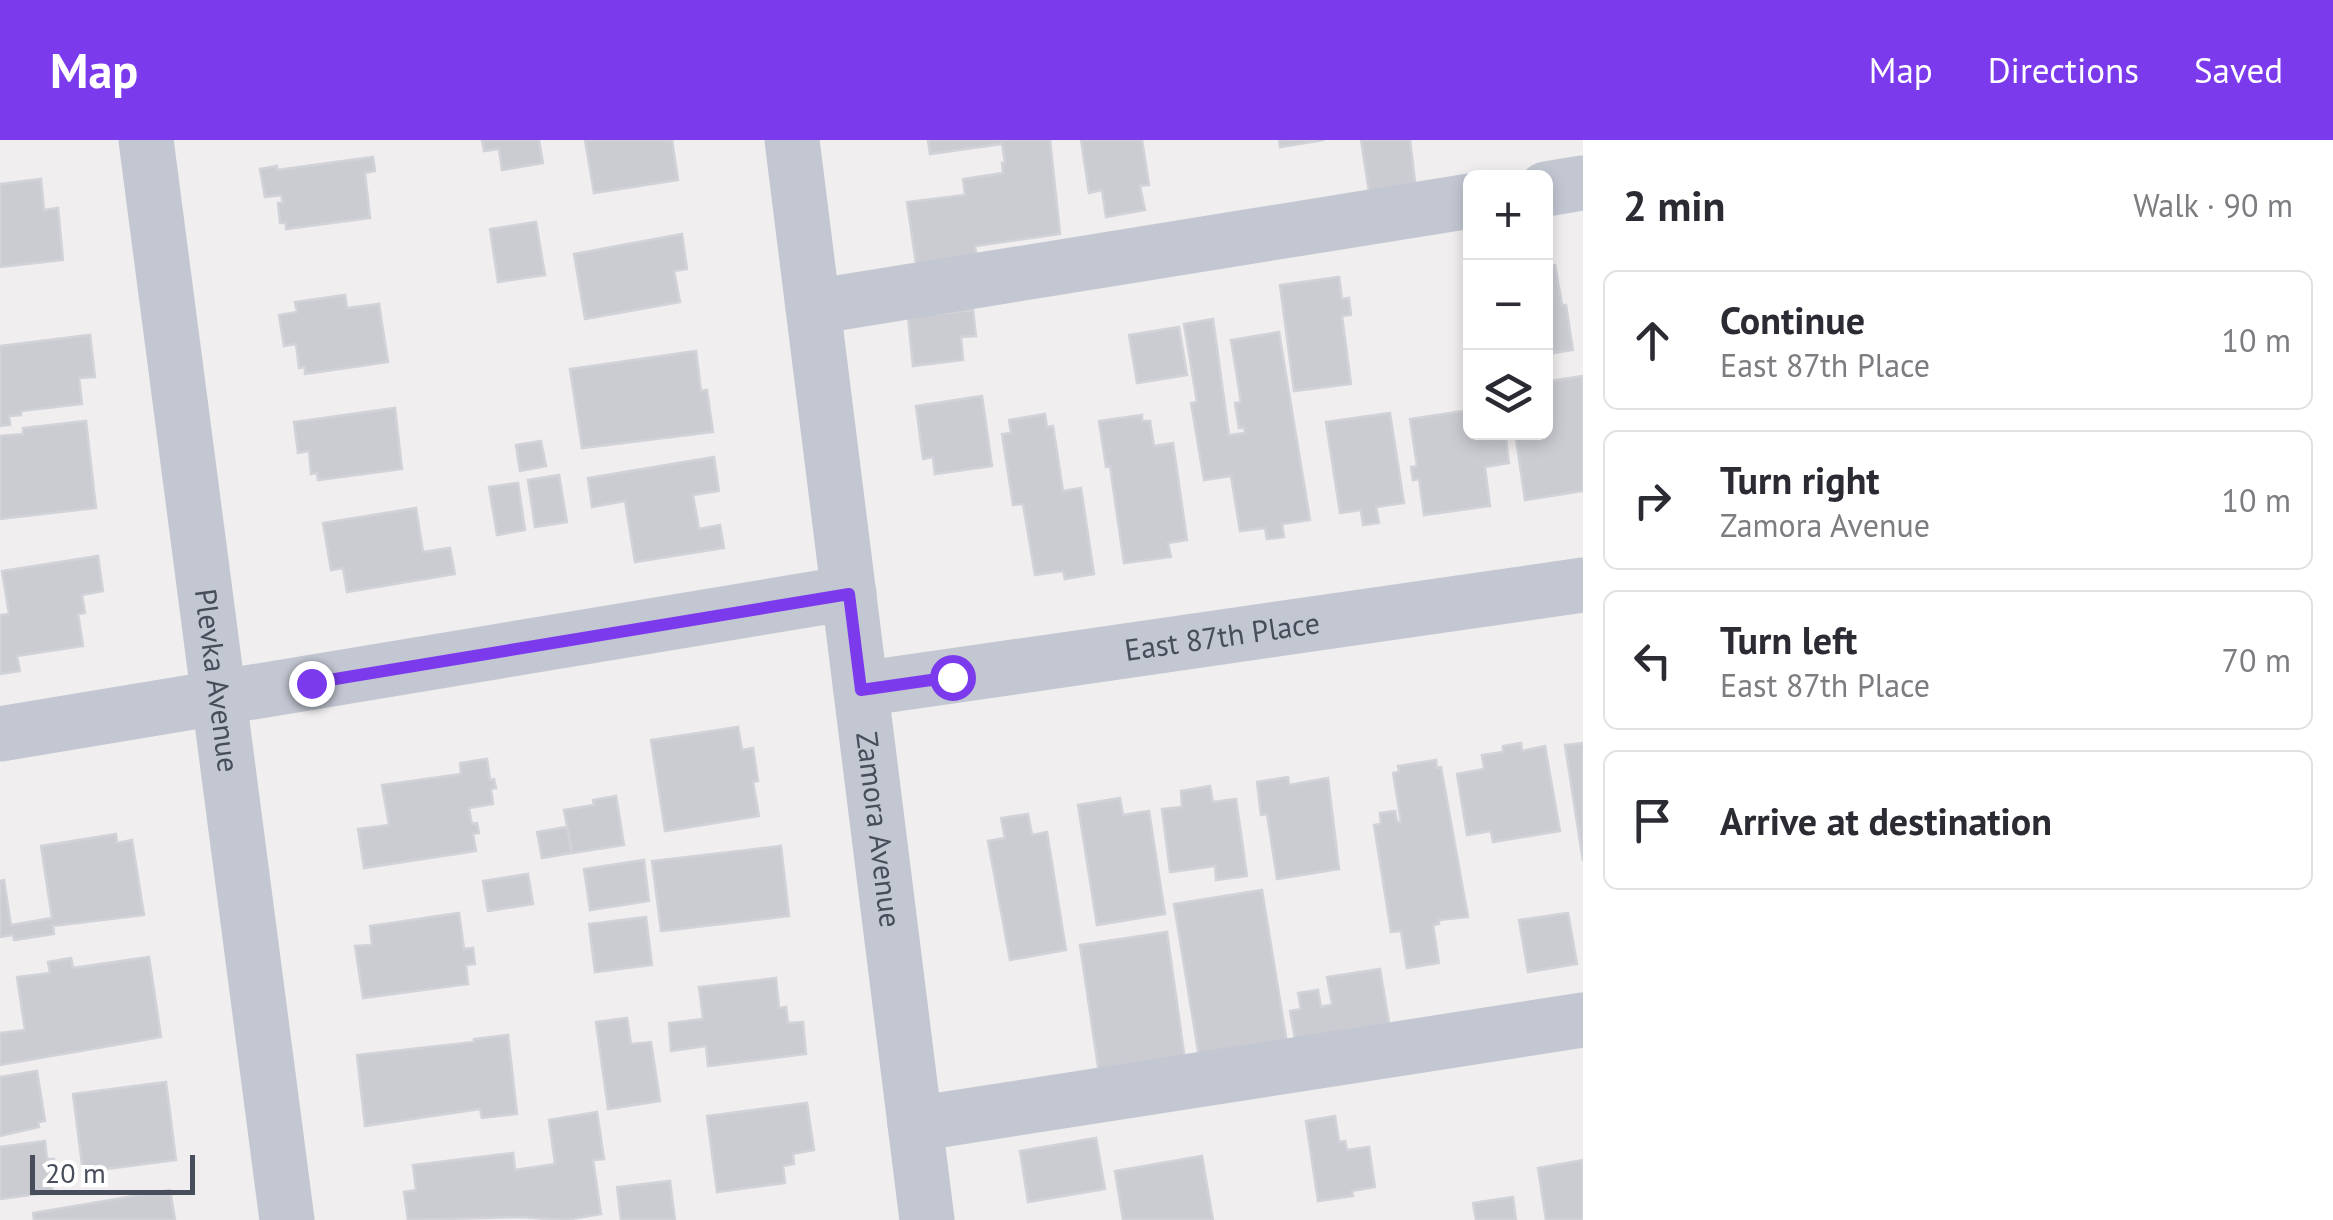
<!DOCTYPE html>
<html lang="en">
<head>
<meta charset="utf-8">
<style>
  :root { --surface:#fff; --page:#f2f2f3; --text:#2b2b33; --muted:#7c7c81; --line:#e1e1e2; --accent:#7c3aed }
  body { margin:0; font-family:"PT Sans",sans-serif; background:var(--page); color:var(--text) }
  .controls { position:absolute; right:30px; top:30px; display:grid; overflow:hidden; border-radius:15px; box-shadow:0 5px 15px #0003 }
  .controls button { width:90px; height:90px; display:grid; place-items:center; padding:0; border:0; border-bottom:2px solid var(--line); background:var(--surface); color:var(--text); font:50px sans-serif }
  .scale { position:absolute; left:30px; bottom:25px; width:165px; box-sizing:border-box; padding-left:10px; border:5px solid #474d5a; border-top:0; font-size:28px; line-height:35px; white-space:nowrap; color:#474d5a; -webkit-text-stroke:8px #fff; paint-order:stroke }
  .stop { position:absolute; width:30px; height:30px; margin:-22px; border:8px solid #7c3aed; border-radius:50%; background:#fff }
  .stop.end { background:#7c3aed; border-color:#fff; box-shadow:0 2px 10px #0008 }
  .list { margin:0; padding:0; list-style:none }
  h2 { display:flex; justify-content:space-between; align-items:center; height:130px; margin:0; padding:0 40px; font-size:42px }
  h2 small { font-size:32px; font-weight:400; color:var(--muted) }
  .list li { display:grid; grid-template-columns:65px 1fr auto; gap:30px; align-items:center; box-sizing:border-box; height:140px; margin:0 20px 20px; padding:0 20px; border:2px solid var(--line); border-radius:15px }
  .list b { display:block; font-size:38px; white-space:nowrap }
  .list p { margin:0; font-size:32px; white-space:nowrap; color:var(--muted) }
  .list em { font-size:32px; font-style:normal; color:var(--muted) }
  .icon { flex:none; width:55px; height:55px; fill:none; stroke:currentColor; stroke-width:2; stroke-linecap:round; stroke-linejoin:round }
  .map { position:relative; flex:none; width:1583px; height:1080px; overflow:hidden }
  header { display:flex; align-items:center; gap:60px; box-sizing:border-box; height:140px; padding:0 50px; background:var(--accent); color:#fff }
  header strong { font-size:48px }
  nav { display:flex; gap:55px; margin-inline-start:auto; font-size:35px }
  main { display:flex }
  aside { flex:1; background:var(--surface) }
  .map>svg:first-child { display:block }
  .building { fill:#cbccd2; stroke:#d2d3d9; stroke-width:2.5 }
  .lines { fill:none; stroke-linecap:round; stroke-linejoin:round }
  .minor { stroke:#c2c7d2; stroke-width:55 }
  .route { stroke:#7c3aed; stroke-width:12 }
  .labels { text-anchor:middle; stroke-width:9; stroke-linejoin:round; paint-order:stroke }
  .street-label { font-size:30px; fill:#474d5a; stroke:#fff }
</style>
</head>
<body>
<header>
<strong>Map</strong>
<nav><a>Map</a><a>Directions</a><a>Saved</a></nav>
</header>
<main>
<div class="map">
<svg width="1583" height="1080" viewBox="0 0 1583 1080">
  <rect width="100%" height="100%" fill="#f0eeee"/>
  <path class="building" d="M482,0H539L543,23L502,30L499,9L484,11Z
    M585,0H672L678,40L594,53Z
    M928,0H1050L1060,94L975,106L977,122L917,131L907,62L965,55L963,39L1003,33L1002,23H1005L1002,4L930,14Z
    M1081,0H1142L1149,45L1140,46L1145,70L1106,77L1102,50L1089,53Z
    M1279,0H1324L1280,7Z
    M1361,0H1410L1417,58L1371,65Z
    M373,17L375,31L365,33L370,78L286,89V83H280L278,63H283L281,55L265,57L260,29L277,26V30Z
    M41,39L44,70L58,68L63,120L0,127V44Z
    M536,82L545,135L498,142L490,89Z
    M682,94L687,129L674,131L680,162L585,179L574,114Z
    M1555,125L1562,165H1566L1573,210L1553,213L1552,206L1546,207V126Z
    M1339,137L1342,159L1349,158L1351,175L1342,176L1351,244L1294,251L1280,145Z
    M345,155L347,168L379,164L388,222L305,234V227L299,228L296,204L284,206L279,175L297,172L295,162Z
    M973,170L976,196L961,197L963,220L913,226L908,177Z
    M1213,179L1229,295L1245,293L1244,288H1239L1235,263L1241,262L1231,200L1279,192L1310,380L1282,384L1284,397L1267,399L1265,388L1240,391L1231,336L1204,340L1191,263L1197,262L1184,184Z
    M1179,187L1187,235L1137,243L1129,195Z
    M90,195L95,237L79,238L82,264L21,271V275L9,276L10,285L0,286V206Z
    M696,211L701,251L707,250L713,292L582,308L570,229Z
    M1546,220L1549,241L1583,236V351L1525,360L1515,292H1546Z
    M982,256L992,326L935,334L933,317L923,319L916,266Z
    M395,268L402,329L318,340L317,333L311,334L309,311L298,313L294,282Z
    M1470,270V292H1505L1509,323L1485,327L1490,366L1424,375L1419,339L1413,340L1411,327L1417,326L1410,279Z
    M1390,273L1404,363L1376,367L1379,383L1363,385L1361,370L1340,373L1326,282Z
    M1045,274L1047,287L1053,286L1063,351L1081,348L1094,434L1065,439L1063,431L1035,435L1023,364L1013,365L1002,294L1011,293L1009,280Z
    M1142,275V281H1150L1154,306L1173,303L1187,400L1168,403L1171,417L1124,423L1110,326L1106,327L1099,281Z
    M86,281L96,368L0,379V296L23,294V288Z
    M541,301L546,326L520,331L516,305Z
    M714,317L719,351L693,355L699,389L720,385L724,408L635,422L625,361L592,367L588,338Z
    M559,335L567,382L535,387L528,340Z
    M518,343L525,390L497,395L489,347Z
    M416,368L423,412L450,408L455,434L347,452L343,428L331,430L323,383Z
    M98,416L103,451L82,455L85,473L78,474L83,506L17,516L20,531L0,534V475L9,474L2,431Z
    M738,587L742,610L753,608L758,641L753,642L759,676L665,691L651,600Z
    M1521,603L1522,611L1545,606L1560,691L1493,702L1491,691L1467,695L1457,634L1484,629L1482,615L1503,612V606Z
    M1583,603V721L1565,605Z
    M487,619L490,640L494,639L496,648L491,649L493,664L469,668L472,684L477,683L479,693L473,694L476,711L364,728L358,689L389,685L382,645L461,634L460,623Z
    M1436,620L1437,628L1441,627L1468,777L1439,780V784L1433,785L1439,823L1407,828L1401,791L1391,792L1374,685L1381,684L1380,673L1395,671L1397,682H1401L1393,633L1399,632L1398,626Z
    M1288,637L1289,645L1328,638L1339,729L1277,739L1267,674L1261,675L1257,642Z
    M1210,646L1213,662L1236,659L1247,736L1216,740L1215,726L1170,732L1162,669L1182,667L1181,651Z
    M616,656L624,705L572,713L564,670L594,665L593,660Z
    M1120,658L1123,675L1149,671L1165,774L1097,785L1078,665Z
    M1028,674L1032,695L1047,692L1066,810L1010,820L988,701L1005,698L1001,678Z
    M567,687L572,713L542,718L537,692Z
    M116,694L117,703L132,700L144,775L53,786L54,794L14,800L13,795L0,797V741L4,740L11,785L52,778L41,706Z
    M781,706L789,776L661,791L652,721Z
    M644,720L649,761L590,770L584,729Z
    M528,734L533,764L488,771L483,741Z
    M1262,750L1287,903L1199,917L1174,764Z
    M459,773L464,809L473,808L475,824L466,825L468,844L363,858L355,806L372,805L370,786Z
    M1568,773L1577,824L1528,832L1519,780Z
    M646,777L652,825L595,832L589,784Z
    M1167,792L1185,920L1099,933L1080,805Z
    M149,817L161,897L0,925V893L25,890L17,837L50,833L48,822L71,818L73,828Z
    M1380,829L1393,906L1299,922L1290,871L1301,869L1298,853L1318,850L1321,867L1332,864L1327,837Z
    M776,838L779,868L786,867L788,883L803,882L806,914L708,926L706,906L671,911L669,883L703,879L699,847Z
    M627,878L631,904L651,902L660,961L608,969L596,882Z
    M508,895L517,974L482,978L480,969L365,986L357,915L474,902V899Z
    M37,931L45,981L38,982L39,987L0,996V937Z
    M166,942L176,1020L83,1032L73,954Z
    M807,963L814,1010L793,1014L794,1024L783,1026L785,1043L717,1052L707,976Z
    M597,972L604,1019L593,1020L601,1074L565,1080L520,1077L408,1080L404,1052L416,1050L413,1025L513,1013L515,1030L555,1024L549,980Z
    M1335,976L1339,1002L1345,1001L1347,1010L1369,1007L1375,1047L1352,1051L1353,1056L1318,1061L1306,981Z
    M1096,998L1105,1049L1028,1062L1020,1011Z
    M45,1001L47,1019H54L56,1036H50L53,1052L0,1059V1007Z
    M1202,1016L1213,1080H1123L1115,1031Z
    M1583,1020V1080H1546L1538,1028Z
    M670,1041L675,1080H621L617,1047Z
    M170,1050L175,1080H34L33,1073Z
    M1513,1057L1516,1080H1476L1473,1063Z"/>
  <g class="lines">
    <g class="minor">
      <path id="s1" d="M146,0L287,1080"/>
      <path id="s2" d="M792,0L927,1080"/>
      <path d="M1546,49L1583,43"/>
      <path d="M813,167L1470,61"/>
      <path id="s3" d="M861,549L1583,445"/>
      <path d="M0,594L849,453"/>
      <path d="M915,984L1583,880"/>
    </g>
  </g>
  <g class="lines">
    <path class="route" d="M311,543L849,454L861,550L952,537"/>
  </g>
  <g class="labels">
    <g class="street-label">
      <text dy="10" stroke="none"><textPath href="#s3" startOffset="365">East 87th Place</textPath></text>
      <text dy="10" stroke="none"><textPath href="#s1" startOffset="545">Plevka Avenue</textPath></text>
      <text dy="10" stroke="none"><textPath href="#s2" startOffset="695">Zamora Avenue</textPath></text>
    </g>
  </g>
</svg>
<div class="controls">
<button>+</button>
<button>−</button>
<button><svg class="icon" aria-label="layers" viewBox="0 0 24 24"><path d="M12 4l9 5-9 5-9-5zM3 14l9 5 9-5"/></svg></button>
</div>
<div class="scale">20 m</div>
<div class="stop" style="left:952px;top:537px"></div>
<div class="stop end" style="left:311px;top:543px"></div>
</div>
<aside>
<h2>2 min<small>Walk · 90 m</small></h2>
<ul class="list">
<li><svg class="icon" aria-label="ahead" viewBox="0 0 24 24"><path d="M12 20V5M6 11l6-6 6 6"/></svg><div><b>Continue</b><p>East 87th Place</p></div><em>10 m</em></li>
<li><svg class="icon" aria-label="right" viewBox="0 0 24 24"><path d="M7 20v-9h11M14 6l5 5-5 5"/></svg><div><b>Turn right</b><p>Zamora Avenue</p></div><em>10 m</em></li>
<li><svg class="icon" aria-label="left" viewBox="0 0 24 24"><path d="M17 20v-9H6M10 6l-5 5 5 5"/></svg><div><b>Turn left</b><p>East 87th Place</p></div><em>70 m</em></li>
<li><svg class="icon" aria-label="arrive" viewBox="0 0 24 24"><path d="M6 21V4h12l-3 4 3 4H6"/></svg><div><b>Arrive at destination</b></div></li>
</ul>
</aside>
</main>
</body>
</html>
